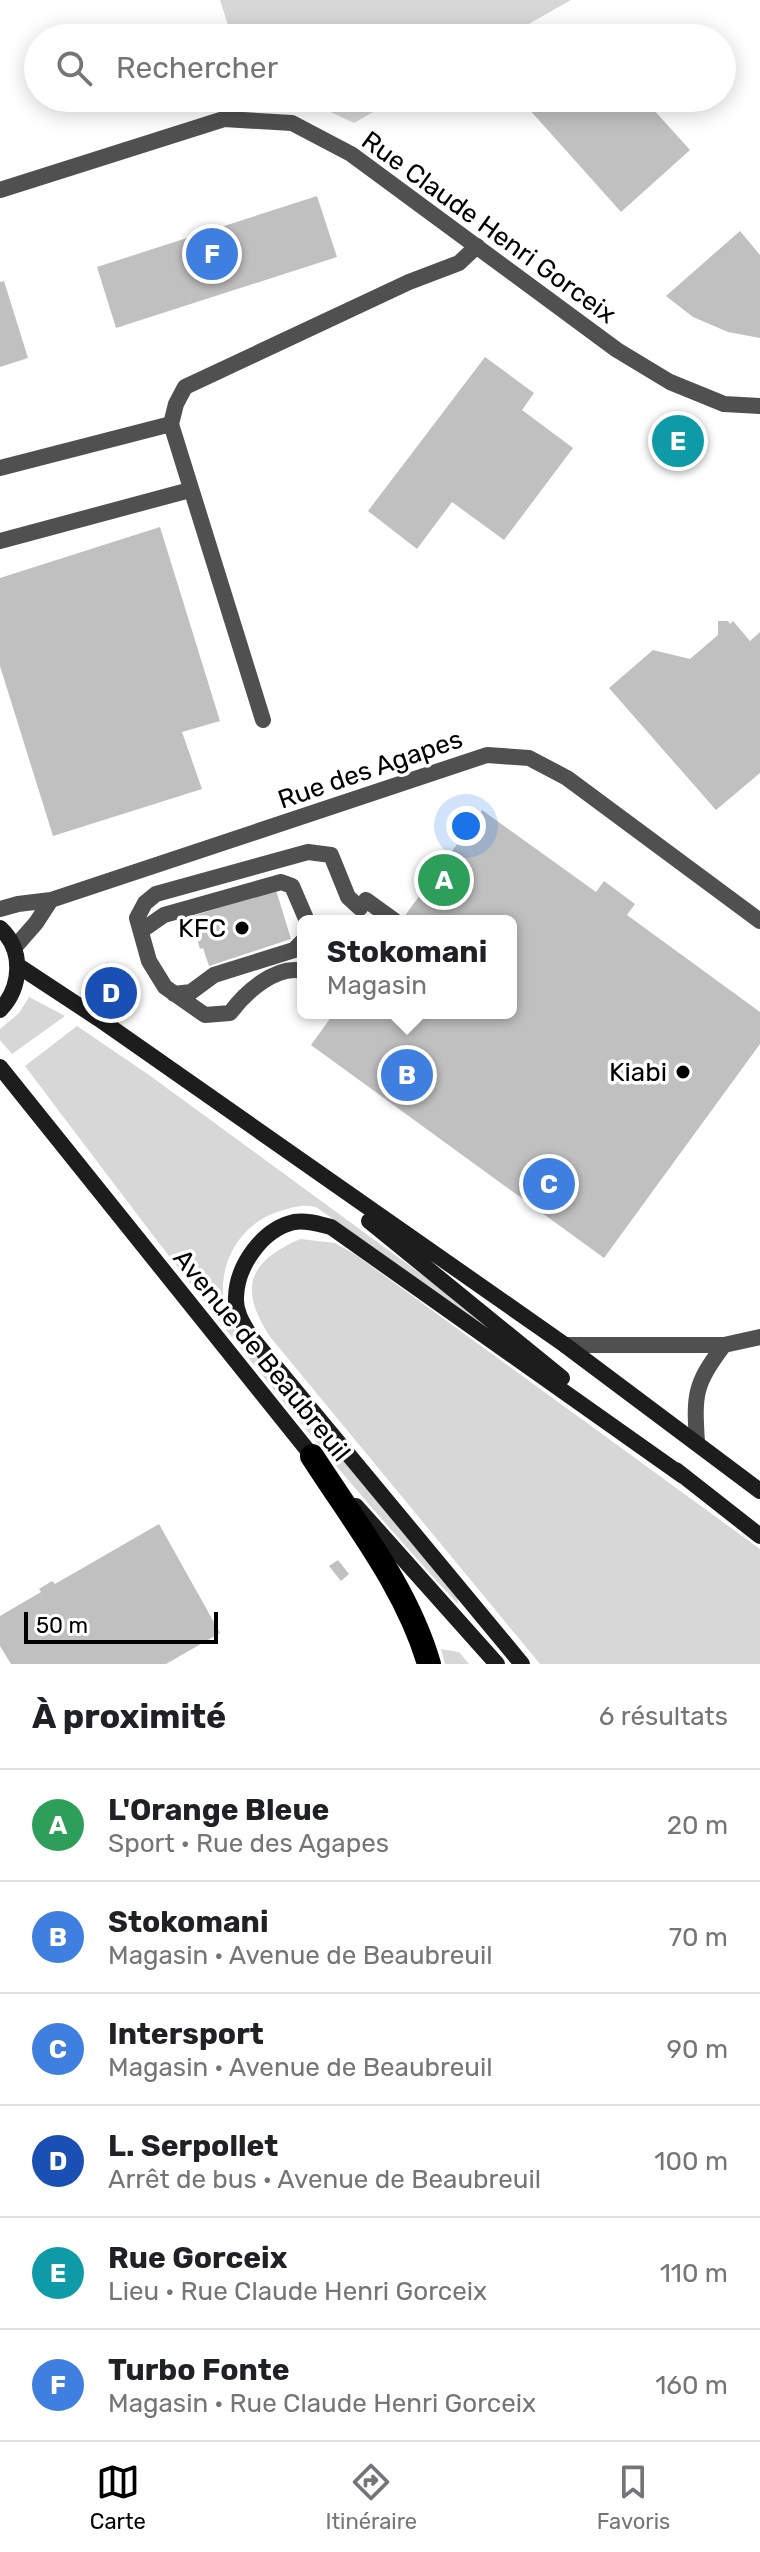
<!DOCTYPE html>
<html lang="fr">
<head>
<meta charset="utf-8">
<style>
  :root { --surface:#fff; --page:#f2f2f2; --text:#202124; --muted:#757577; --line:#e0e0e0; --accent:#000 }
  body { margin:0; font-family:Rubik,sans-serif; background:var(--page); color:var(--text) }
  .scale { position:absolute; left:24px; bottom:20px; width:194px; box-sizing:border-box; padding-left:8px; border:4px solid #000; border-top:0; font-size:22px; line-height:28px; white-space:nowrap; color:#000; -webkit-text-stroke:6px #fff; paint-order:stroke }
  .you { position:absolute; left:466px; top:826px; width:28px; height:28px; margin:-20px; border:6px solid #fff; border-radius:50%; background:#1a73e8; box-shadow:0 0 0 12px #1a73e833 }
  .badge { display:grid; place-items:center; width:52px; height:52px; border-radius:50%; background:var(--accent); color:#fff; font-size:26px; font-weight:700 }
  .pin { position:absolute; translate:-50% -50%; border:4px solid #fff; box-shadow:0 2px 8px #0006 }
  .popup { position:absolute; left:297px; top:915px; width:220px; height:104px; box-sizing:border-box; display:grid; place-content:center; border-radius:12px; background:var(--surface); filter:drop-shadow(0 2px 6px #0005); font-size:26px; white-space:nowrap; color:var(--muted) }
  .popup b { font-size:30px; color:var(--text) }
  .popup::after { content:''; position:absolute; left:50%; top:100%; margin-left:-16px; border:16px solid transparent; border-top-color:var(--surface) }
  .list { margin:0; padding:0; list-style:none }
  h2 { display:flex; justify-content:space-between; align-items:center; height:104px; margin:0; padding:0 32px; font-size:34px }
  h2 small { font-size:26px; font-weight:400; color:var(--muted) }
  .list li { display:grid; grid-template-columns:52px 1fr auto; gap:24px; align-items:center; box-sizing:border-box; height:112px; padding:0 32px; border-top:2px solid var(--line) }
  .list b { display:block; font-size:30px; white-space:nowrap }
  .list p { margin:0; font-size:26px; white-space:nowrap; color:var(--muted) }
  .list em { font-size:26px; font-style:normal; color:var(--muted) }
  .icon { flex:none; width:44px; height:44px; fill:none; stroke:currentColor; stroke-width:2; stroke-linecap:round; stroke-linejoin:round }
  .map { position:relative; flex:none; width:760px; height:1664px; overflow:hidden }
  .search { position:absolute; background:var(--surface); box-shadow:0 4px 20px #0003; left:24px; right:24px; top:24px; height:88px; display:flex; align-items:center; gap:20px; box-sizing:border-box; padding:0 28px; border-radius:44px; color:var(--muted); font-size:30px }
  .sheet { height:776px; background:var(--surface) }
  nav { display:flex; justify-content:space-around; align-items:center; box-sizing:border-box; height:112px; border-top:2px solid var(--line); background:var(--surface); font-size:22px; color:var(--muted) }
  nav a { display:grid; justify-items:center; gap:4px }
  nav .on { color:var(--accent) }
  .map>svg:first-child { display:block }
  .green { fill:#d7d7d7 }
  .building { fill:#c0c0c0 }
  .lines { fill:none; stroke-linecap:round; stroke-linejoin:round }
  .service { stroke:#505050; stroke-width:16 }
  .minor { stroke:#505050; stroke-width:16 }
  .secondary { stroke:#1d1d1d; stroke-width:16 }
  .motorway { stroke:#000; stroke-width:24 }
  .poi-dot { fill:#000; stroke:#fff; stroke-width:3 }
  .labels { text-anchor:middle; stroke-width:7; stroke-linejoin:round; paint-order:stroke }
  .street-label { font-size:26px; fill:#000; stroke:#fff }
  .poi-label { font-size:26px; fill:#000; stroke:#fff; text-anchor:end }
</style>
</head>
<body>
<div class="map">
<svg width="760" height="1664" viewBox="0 0 760 1664">
  <rect width="100%" height="100%" fill="#fff"/>
  <path class="green" d="M220,0H571L504,38H232Z
    M269,98H398L354,123L324,109Z
    M29,997L65,1016L12,1054L0,1040V1029L19,1013Z
    M77,1026L149,1075L503,1334L514,1348L316,1207C302,1204 294,1207 280,1211C230,1226 207,1286 235,1331L457,1597L458,1604C301,1435 164,1250 25,1066Z
    M300,1239L335,1243L356,1255L760,1549V1664H540L271,1338C239,1290 246,1263 300,1239Z
    M441,1649L459,1652L469,1664H445Z"/>
  <path class="building" d="M539,98H643L690,150L621,212L528,108Z
    M317,196L337,257L116,328L97,267Z
    M740,231L760,255V338L728,332L693,317L666,296Z
    M4,281L28,358L0,367V282Z
    M485,357L534,393L522,410L573,448L504,540L452,502L417,549L368,511Z
    M675,431L688,442L682,449L669,439Z
    M160,527L220,721L182,732L202,789L53,836L0,666V578Z
    M718,621H728L730,624L733,621L750,641L760,632V773L716,810L609,688L653,650L690,659L718,635Z
    M482,810L596,892L604,881L635,904L627,915L760,1012V1044L604,1258L311,1045L334,1013H511V921H401Z
    M276,890L291,939L209,966L203,948L200,949L198,942L201,940L193,916Z
    M159,1524L220,1633L166,1664H11L0,1646V1616L41,1592L39,1589L52,1581L55,1584Z
    M338,1560L349,1574L341,1581L329,1566Z"/>
  <g class="lines">
    <path class="service" d="M0,468L171,424
      M0,541L190,490
      M263,720L171,424L176,404L185,387L409,282L459,263L477,246
      M366,900L395,921
      M141,931L164,915L281,882L292,886L307,921
      M303,971C276,964 245,993 230,1013L205,1015L165,987L149,961L137,918L145,903L156,894L308,852L331,855L348,897L360,908
      M174,994L191,992L214,975L294,950L303,941"/>
    <path class="minor" d="M0,190L224,119L292,123L351,154L617,350L670,382L724,404L760,406
      M51,900L487,755L529,758L567,778L760,921
      M0,909L18,904L51,900L36,923L14,948
      M565,1345H724L760,1337
      M697,1443C694,1394 694,1385 724,1345"/>
    <path class="secondary" d="M0,928C24,950 22,987 0,1010
      M17,965L99,1019L565,1345L760,1491
      M0,1067L317,1462
      M369,1221L562,1378
      M676,1470L760,1536
      M356,1506L497,1664
      M522,1664L251,1337C243,1324 235,1312 236,1297C237,1265 263,1229 294,1222C307,1220 319,1224 331,1227L683,1476"/>
    <path class="motorway" d="M312,1456C355,1523 407,1588 429,1664"/>
  </g>
  <g class="poi-dot">
    <circle cx="242" cy="928" r="8"/>
    <circle cx="683" cy="1072" r="8"/>
  </g>
  <g class="labels">
    <g class="street-label">
      <text transform="translate(489 227) rotate(36)" y="9">Rue Claude Henri Gorceix</text>
      <text transform="translate(370 769) rotate(-19)" y="9">Rue des Agapes</text>
      <text transform="translate(262 1355) rotate(51)" y="9">Avenue de Beaubreuil</text>
    </g>
    <g class="poi-label">
      <text x="226" y="937">KFC</text>
      <text x="667" y="1081">Kiabi</text>
    </g>
  </g>
</svg>
<div class="scale">50 m</div>
<div class="you"></div>
<div class="pin badge" style="left:444px;top:880px;background:#2e9e5b">A</div>
<div class="pin badge" style="left:407px;top:1075px;background:#3f7fe0">B</div>
<div class="popup"><b>Stokomani</b>Magasin</div>
<div class="pin badge" style="left:549px;top:1184px;background:#3f7fe0">C</div>
<div class="pin badge" style="left:111px;top:993px;background:#1a4fb4">D</div>
<div class="pin badge" style="left:678px;top:441px;background:#0f9aa8">E</div>
<div class="pin badge" style="left:212px;top:254px;background:#3f7fe0">F</div>
<div class="search"><svg class="icon" aria-label="search" viewBox="0 0 24 24"><circle cx="10" cy="10" r="6"/><path d="M15 15l6 6"/></svg>Rechercher</div>
</div>
<section class="sheet">
<h2>À proximité<small>6 résultats</small></h2>
<ul class="list">
<li><span class="badge" style="background:#2e9e5b">A</span><div><b>L'Orange Bleue</b><p>Sport · Rue des Agapes</p></div><em>20 m</em></li>
<li><span class="badge" style="background:#3f7fe0">B</span><div><b>Stokomani</b><p>Magasin · Avenue de Beaubreuil</p></div><em>70 m</em></li>
<li><span class="badge" style="background:#3f7fe0">C</span><div><b>Intersport</b><p>Magasin · Avenue de Beaubreuil</p></div><em>90 m</em></li>
<li><span class="badge" style="background:#1a4fb4">D</span><div><b>L. Serpollet</b><p>Arrêt de bus · Avenue de Beaubreuil</p></div><em>100 m</em></li>
<li><span class="badge" style="background:#0f9aa8">E</span><div><b>Rue Gorceix</b><p>Lieu · Rue Claude Henri Gorceix</p></div><em>110 m</em></li>
<li><span class="badge" style="background:#3f7fe0">F</span><div><b>Turbo Fonte</b><p>Magasin · Rue Claude Henri Gorceix</p></div><em>160 m</em></li>
</ul>
</section>
<nav>
<a class="on"><svg class="icon" aria-label="map" viewBox="0 0 24 24"><path d="M3 6l6-2 6 2 6-2v14l-6 2-6-2-6 2zM9 4v14M15 6v14"/></svg>Carte</a>
<a><svg class="icon" aria-label="directions" viewBox="0 0 24 24"><path d="M12 3l9 9-9 9-9-9zM9 14v-3h6M13 9l2 2-2 2"/></svg>Itinéraire</a>
<a><svg class="icon" aria-label="saved" viewBox="0 0 24 24"><path d="M7 4h10v16l-5-4-5 4z"/></svg>Favoris</a>
</nav>
</body>
</html>
